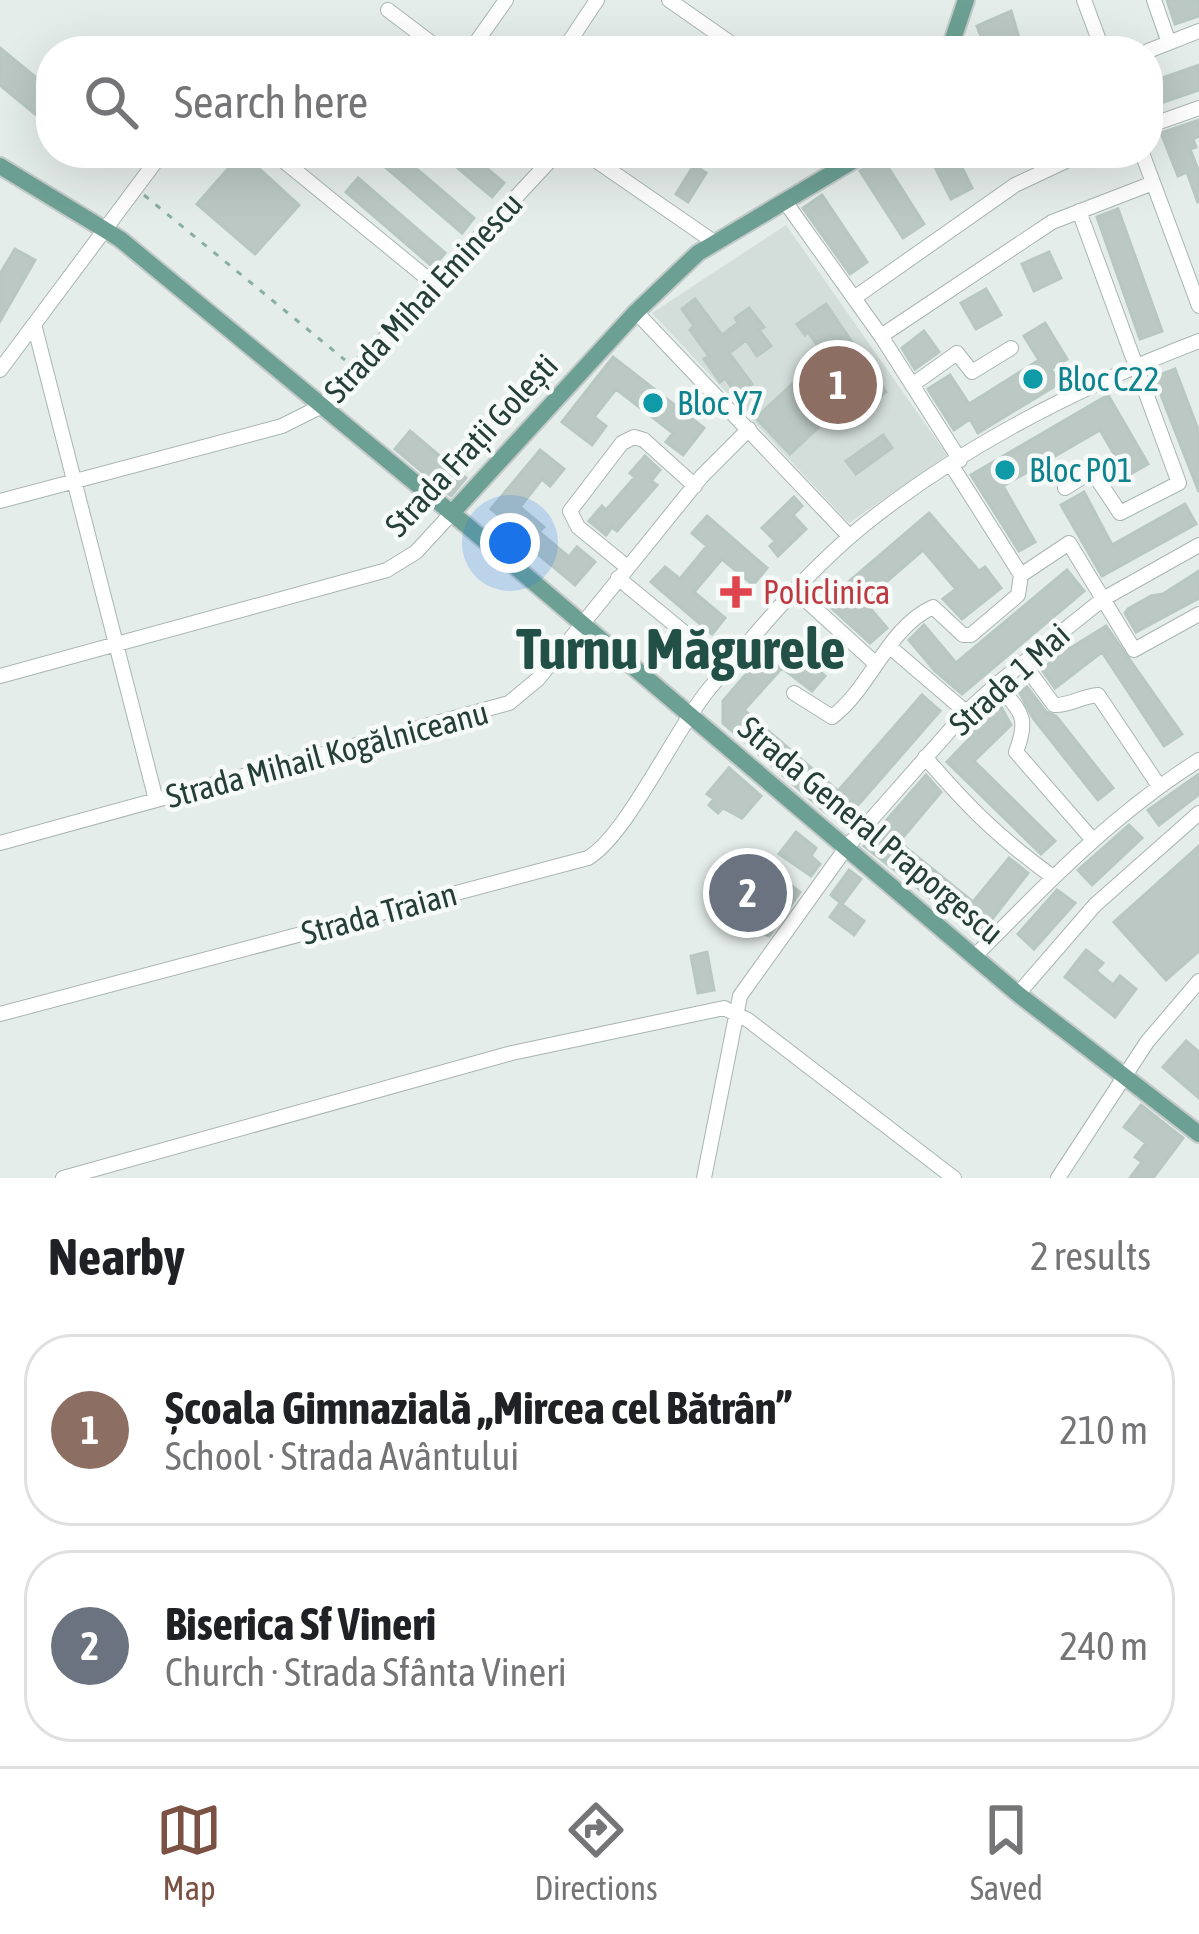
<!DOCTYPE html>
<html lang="en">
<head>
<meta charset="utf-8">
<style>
  :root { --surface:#fff; --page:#f2f2f2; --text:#202124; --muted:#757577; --line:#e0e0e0; --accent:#7a5142 }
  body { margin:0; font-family:"Asap Condensed",sans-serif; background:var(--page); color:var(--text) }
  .you { position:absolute; left:510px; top:543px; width:42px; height:42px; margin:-30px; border:9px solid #fff; border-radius:50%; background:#1a73e8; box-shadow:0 0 0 18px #1a73e833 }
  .badge { display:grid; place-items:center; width:78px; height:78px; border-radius:50%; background:var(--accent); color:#fff; font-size:39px; font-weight:700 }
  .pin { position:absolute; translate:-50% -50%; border:6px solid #fff; box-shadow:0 3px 12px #0006 }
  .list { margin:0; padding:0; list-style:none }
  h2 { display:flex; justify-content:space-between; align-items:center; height:156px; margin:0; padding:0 48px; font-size:51px }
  h2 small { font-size:39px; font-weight:400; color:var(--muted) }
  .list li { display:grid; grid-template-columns:78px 1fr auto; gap:36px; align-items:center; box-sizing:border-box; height:192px; margin:0 24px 24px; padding:0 24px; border:3px solid var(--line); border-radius:48px }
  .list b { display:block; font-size:45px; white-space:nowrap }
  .list p { margin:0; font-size:39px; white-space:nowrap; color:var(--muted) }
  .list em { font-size:39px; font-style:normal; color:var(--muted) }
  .icon { flex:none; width:66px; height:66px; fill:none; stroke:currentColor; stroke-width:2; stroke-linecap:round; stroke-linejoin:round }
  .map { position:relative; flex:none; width:1199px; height:1178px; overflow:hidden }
  .search { position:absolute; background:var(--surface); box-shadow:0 12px 48px #0002; left:36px; right:36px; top:36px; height:132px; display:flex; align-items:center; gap:30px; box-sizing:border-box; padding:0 42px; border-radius:48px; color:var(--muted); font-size:45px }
  .sheet { height:588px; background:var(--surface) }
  nav { display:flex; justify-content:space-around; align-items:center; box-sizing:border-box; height:168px; border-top:3px solid var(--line); background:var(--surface); font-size:33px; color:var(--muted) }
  nav a { display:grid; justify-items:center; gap:6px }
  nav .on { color:var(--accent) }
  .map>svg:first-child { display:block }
  .built { fill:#d3ddd9 }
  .building { fill:#bbc8c3; stroke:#b8c7c1; stroke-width:3 }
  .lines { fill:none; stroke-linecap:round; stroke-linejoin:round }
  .minor-casing { stroke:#a8b5b1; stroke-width:16 }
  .major-casing { stroke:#c2c9c7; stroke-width:20 }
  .path { stroke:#88afa4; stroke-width:3; stroke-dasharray:6 9; stroke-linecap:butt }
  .minor { stroke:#fff; stroke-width:14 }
  .major { stroke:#6da094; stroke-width:16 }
  .culture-dot { fill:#0f9aa8; stroke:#f6faf8; stroke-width:4.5 }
  .health-dot { fill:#e0444e; stroke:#f6faf8; stroke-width:4.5 }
  .labels { text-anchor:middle; stroke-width:9; stroke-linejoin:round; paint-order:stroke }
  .street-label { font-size:33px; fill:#253e38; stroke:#f6faf8 }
  .culture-label { font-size:33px; fill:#0d838f; stroke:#f6faf8; text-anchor:start }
  .health-label { font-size:33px; fill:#be3a42; stroke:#f6faf8; text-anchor:start }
  .town-label { font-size:57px; font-weight:bold; fill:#225046; stroke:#f6faf8 }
</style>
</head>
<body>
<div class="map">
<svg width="1199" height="1178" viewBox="0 0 1199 1178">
  <rect width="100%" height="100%" fill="#e5edea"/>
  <path class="built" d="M786,225L947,455L849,523L652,313Z"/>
  <path class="building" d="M1167,0H1199V16L1175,24Z
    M1011,11L1023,51H969L984,44L977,26Z
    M0,48L51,90V127L0,85Z
    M1199,65V90L1155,105L1148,83Z
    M1199,120V136L1193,139L1196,147L1190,149L1199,172L1198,203L1187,172L1178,176L1161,133Z
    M242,153L299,205L255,254L197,204Z
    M369,153H398L474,218L462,233Z
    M440,153H469L504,183L492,197Z
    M879,153L924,224L903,238L860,171L873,163Z
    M928,153H955L972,188L951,199Z
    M694,165L706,173L688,202L676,194Z
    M358,178L445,253L433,267L346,192Z
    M822,195L867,262L850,274L803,208Z
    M1118,209L1162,331L1140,339L1097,217Z
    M15,249L35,260L0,321V274Z
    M1049,252L1061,278L1034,291L1022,264Z
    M986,289L1001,315L976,329L961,303Z
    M695,299L722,335L738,323L735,318L749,308L764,327L759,330L771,346L757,356L746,340L729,353L752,384L737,395L725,378L720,382L704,359L709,356L690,330L694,326L682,309Z
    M826,304L886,392L872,402L858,382L844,392L836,381L840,378L808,332L805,335L797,324Z
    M1045,323L1067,359L1051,369L1060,383L978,433L970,419L954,430L928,389L950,375L969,404L1039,360L1024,336Z
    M924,331L939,352L915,369L902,348Z
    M613,357L704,428L683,455L666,442L673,433L616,389L594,417L606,426L592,445L562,422Z
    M1175,369L1199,432V492L1154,377Z
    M802,375L836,411L790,454L756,418Z
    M1108,395L1148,464L1127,476L1100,430L1003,486L1035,542L1019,551L971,475Z
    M410,431L466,478L451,496L395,449Z
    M883,435L892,448L856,474L846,461Z
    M540,450L564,469L550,486L542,479L520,507L544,527L539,532L569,557L577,547L595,562L575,585L521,540L525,536L491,509Z
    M645,456L660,470L651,481L657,485L617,531L612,527L606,535L589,521L602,506L606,510L635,477L630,473Z
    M1084,492L1112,545L1185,504L1196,524L1102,576L1061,505Z
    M794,497L802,506L793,515L806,529L778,556L770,546L775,541L762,528Z
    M929,513L979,571L985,567L1001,588L962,619L943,599L956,589L923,550L864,601L887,628L870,643L825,602Z
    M707,516L767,568L753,585L722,559L694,592L725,618L712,634L651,582L665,567L680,579L707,546L692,533Z
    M1067,570L1084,591L962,694L935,671L909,640L924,625L956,663Z
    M1199,571V598L1136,632L1125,613L1128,609L1151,596L1163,594Z
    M1106,626L1182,734L1164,746L1102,652L1055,688L1042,670L1067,647L1069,649Z
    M779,636L825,676L812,691L782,668L744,710L838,791L922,695L940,711L858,805L825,812L723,723V701Z
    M1027,687L1046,712L1056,716L1113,788L1098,800L1033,718L1020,693Z
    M1000,705L1011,725L974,761L1055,841L1041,854L947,762L970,738L976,725Z
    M729,768L761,796L742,818L723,808L718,813L709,805L714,799L707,794Z
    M1199,774V794L1159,825L1148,810Z
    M926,775L941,792L899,842L973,902L1009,858L1028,873L979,936L864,846Z
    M1129,825L1142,838L1092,885L1078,870Z
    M796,832L816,848L811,856L820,864L811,876L779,854Z
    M1199,846V951L1166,980L1114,922Z
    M741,869L758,879L762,909L784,880L800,892L769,936L757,931L762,924L724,914L728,884Z
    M849,870L861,879L842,904L831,895Z
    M1057,890L1075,903L1034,949L1018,934Z
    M840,903L864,921L854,935L830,917Z
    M1086,950L1103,963L1096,971L1113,985L1120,976L1136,989L1115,1017L1065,977Z
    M707,952L714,990L698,993L691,956Z
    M1186,1041L1199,1052V1098L1163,1067Z
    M1141,1105L1183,1138L1153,1178H1130L1142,1162L1135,1157L1146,1143L1124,1127Z"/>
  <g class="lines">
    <g class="minor-casing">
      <path id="minor" d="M669,0L742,51
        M1084,0L1103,51
        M1154,0L1169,43
        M388,10L442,51
        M470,51L506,0
        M563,51L597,0
        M1073,51L1099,40
        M1148,51L1199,31
        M1148,126L1199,108
        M274,153L433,283
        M585,153L714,242
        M1142,153L1199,306
        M786,203L881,336L960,460
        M854,298L1015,185L1083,153
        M636,312L850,537
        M35,328L156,800
        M881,336L1052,222L1153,183
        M0,370L162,153
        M912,385L957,353L972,372L1011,348
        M952,466L1021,575L1069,543L1134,650L1199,614
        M1065,488L1092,471L1120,513L1179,483L1079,211
        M0,501L282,426L322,406L557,153
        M627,567L578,527L570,511L622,443L634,437L644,440L695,486
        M618,578L703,648
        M797,592L876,664
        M890,647L966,712
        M1023,663L1054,705C1069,706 1082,696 1098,695L1159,786
        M0,676L387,570L416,552L452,513
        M997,684C1020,712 1030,715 1016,752L1092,839
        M794,693L832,717C871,688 887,628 933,607L963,635H971L1018,595L1021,575
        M925,757C969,808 998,837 1053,877
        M0,843L509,703L538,679L702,476L749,429
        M974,957C1045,885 1113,814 1199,760
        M1018,994L1095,905L1199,813
        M0,1014L588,858C627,835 674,731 709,689C756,633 807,571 865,524C964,445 1081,386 1199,341
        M63,1178L512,1053L724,1008L748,1020L954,1178
        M704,1178L740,996L846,848L966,712L997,684L1103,599L1199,545
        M1058,1178L1147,1042L1199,981"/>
    </g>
    <g class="major-casing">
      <path id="major" d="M949,51L966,0
        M0,166L120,239L471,529L1018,994L1199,1134
        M452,513L636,312L698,253L866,153"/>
    </g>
    <path class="path" d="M144,195L345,360
      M726,918L740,923L747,919L761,926"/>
    <use href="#minor" class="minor"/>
    <use href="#major" class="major"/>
  </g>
  <g class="culture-dot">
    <circle cx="1033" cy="379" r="12"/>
    <circle cx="653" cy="403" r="12"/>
    <circle cx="1005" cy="470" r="12"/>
  </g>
  <path class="health-dot" d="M730 574h12v12h12v12h-12v12h-12v-12h-12v-12h12z"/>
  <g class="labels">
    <g class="street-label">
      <text transform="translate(423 297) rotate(-47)" y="12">Strada Mihai Eminescu</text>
      <text transform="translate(471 445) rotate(-47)" y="12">Strada Frații Golești</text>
      <text transform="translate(1009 679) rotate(-42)" y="12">Strada 1 Mai</text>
      <text transform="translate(327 754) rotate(-15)" y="12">Strada Mihail Kogălniceanu</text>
      <text transform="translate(871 830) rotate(40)" y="12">Strada General Praporgescu</text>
      <text transform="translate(379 913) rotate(-15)" y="12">Strada Traian</text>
    </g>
    <g class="culture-label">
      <text x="1057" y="391">Bloc C22</text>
      <text x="677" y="415">Bloc Y7</text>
      <text x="1029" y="482">Bloc P01</text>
    </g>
    <g class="health-label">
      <text x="763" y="604">Policlinica</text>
    </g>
    <g class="town-label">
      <text x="681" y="669">Turnu Măgurele</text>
    </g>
  </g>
</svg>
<div class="you"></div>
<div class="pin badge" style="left:838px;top:385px;background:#8d6e63">1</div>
<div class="pin badge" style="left:748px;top:893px;background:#6b7280">2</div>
<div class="search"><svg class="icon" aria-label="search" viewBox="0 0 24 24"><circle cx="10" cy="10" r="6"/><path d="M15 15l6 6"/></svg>Search here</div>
</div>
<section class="sheet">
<h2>Nearby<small>2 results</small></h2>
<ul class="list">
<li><span class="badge" style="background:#8d6e63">1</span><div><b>Școala Gimnazială „Mircea cel Bătrân”</b><p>School · Strada Avântului</p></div><em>210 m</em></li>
<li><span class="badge" style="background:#6b7280">2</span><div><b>Biserica Sf Vineri</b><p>Church · Strada Sfânta Vineri</p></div><em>240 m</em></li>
</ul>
</section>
<nav>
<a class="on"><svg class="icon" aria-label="map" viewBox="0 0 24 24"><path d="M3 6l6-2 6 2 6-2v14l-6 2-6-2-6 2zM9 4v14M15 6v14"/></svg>Map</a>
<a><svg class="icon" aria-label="directions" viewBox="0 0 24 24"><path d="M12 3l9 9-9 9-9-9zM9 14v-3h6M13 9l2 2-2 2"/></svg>Directions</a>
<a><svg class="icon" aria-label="saved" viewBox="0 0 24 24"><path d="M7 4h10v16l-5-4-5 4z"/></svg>Saved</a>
</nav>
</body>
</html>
